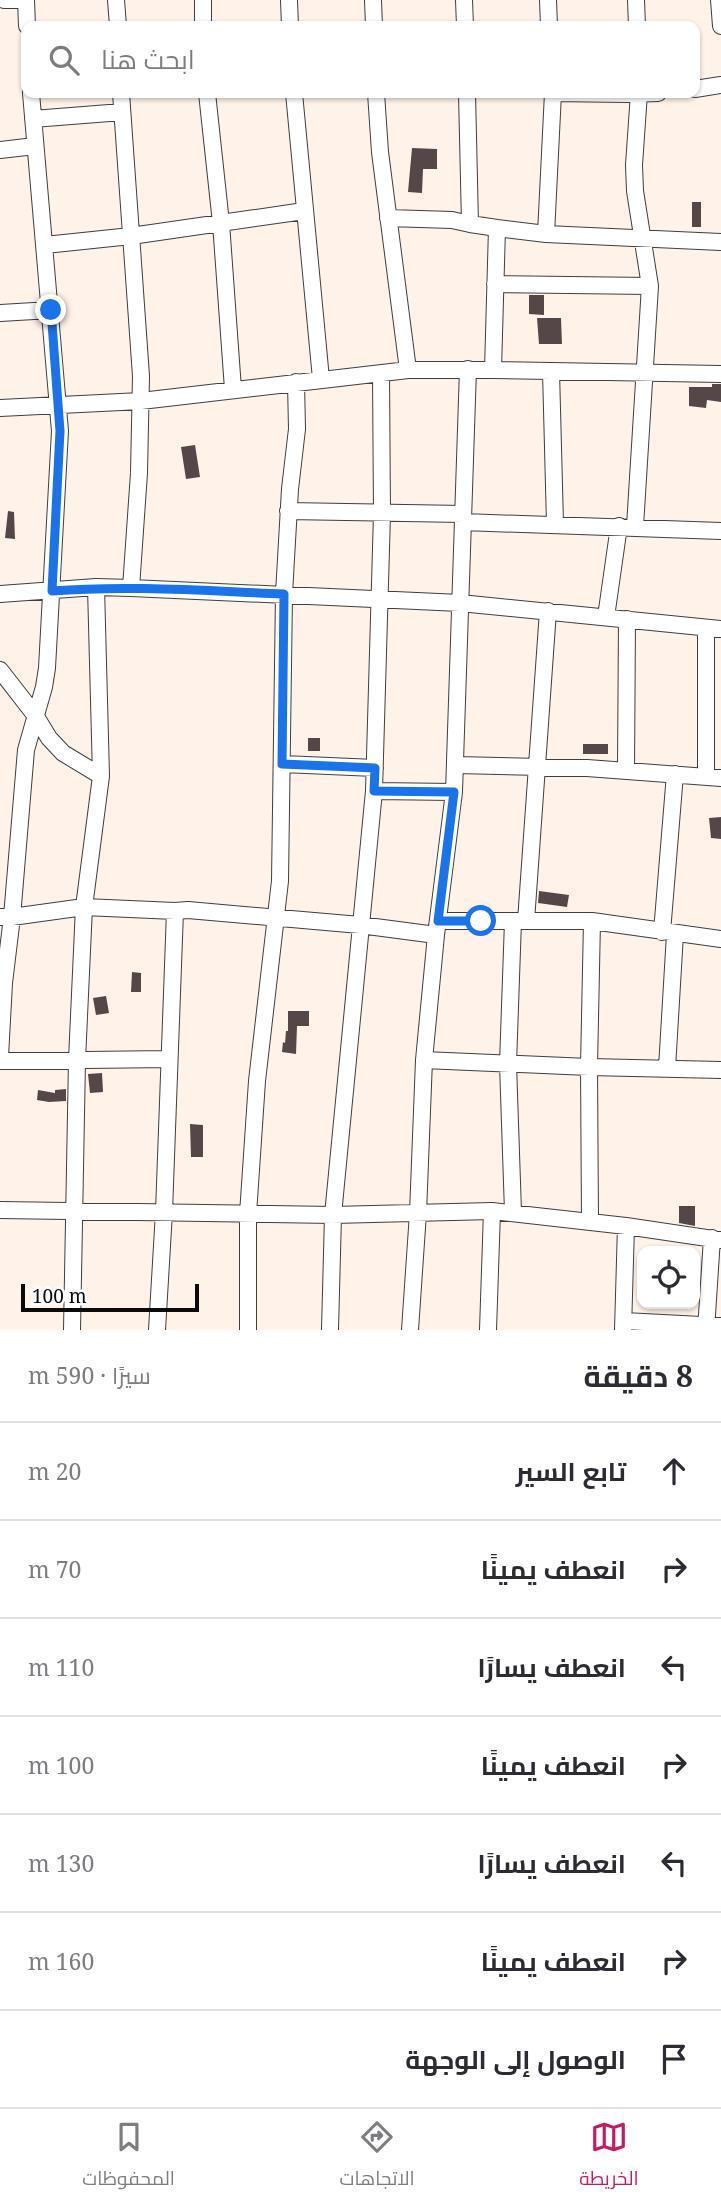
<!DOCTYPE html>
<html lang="ar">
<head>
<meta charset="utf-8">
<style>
  :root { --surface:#fff; --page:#f7f7f7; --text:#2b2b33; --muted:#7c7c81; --line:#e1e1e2; --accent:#c61964 }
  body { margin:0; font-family:"Noto Serif",Cairo,serif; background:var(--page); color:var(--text); direction:rtl }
  .controls { position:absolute; right:21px; bottom:21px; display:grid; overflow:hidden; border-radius:14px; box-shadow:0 2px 5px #0004 }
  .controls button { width:63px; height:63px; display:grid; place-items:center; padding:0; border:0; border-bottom:2px solid var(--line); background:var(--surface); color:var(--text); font:35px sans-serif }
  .scale { position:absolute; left:21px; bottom:18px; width:178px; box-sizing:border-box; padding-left:7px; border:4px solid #0b0b0b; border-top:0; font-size:19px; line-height:24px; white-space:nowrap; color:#0b0b0b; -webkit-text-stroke:5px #fff; paint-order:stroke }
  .stop { position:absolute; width:21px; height:21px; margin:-16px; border:5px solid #1a73e8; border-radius:50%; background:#fff }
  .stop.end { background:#1a73e8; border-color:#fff; box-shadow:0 2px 7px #0008 }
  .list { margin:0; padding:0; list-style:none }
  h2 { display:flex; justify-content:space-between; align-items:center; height:91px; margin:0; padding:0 28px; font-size:30px }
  h2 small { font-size:23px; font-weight:400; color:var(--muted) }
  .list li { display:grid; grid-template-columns:46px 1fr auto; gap:21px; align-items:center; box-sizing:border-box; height:98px; padding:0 28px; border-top:2px solid var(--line) }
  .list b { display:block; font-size:26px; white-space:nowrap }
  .list em { font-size:23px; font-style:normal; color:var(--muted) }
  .icon { flex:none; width:38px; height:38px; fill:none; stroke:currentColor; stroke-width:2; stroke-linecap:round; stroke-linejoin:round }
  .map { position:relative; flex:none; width:721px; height:1330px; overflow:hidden; direction:ltr }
  .search { position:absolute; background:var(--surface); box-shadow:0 2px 5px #0004; left:21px; right:21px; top:21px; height:77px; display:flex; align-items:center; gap:18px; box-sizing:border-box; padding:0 24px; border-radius:14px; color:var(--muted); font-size:26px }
  .sheet { height:777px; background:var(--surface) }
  nav { display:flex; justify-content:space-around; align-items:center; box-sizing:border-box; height:98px; border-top:2px solid var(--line); background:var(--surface); font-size:19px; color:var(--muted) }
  nav a { display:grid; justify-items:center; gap:4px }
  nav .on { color:var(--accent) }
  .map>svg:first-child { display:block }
  .building { fill:#554747 }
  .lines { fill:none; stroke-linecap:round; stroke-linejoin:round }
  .minor-casing { stroke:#3e3e3e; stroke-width:18 }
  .minor { stroke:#fff; stroke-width:16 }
  .route { stroke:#1a73e8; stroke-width:9 }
</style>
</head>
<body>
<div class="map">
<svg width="721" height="1330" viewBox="0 0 721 1330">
  <rect width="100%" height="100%" fill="#fff2e9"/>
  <path class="building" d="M412,148L437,149V169H423L422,193L408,192Z
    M692,202H701V227H692Z
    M529,295H544V315L529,314Z
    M537,318H561L562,344H539Z
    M712,384H721V402L707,400L706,408L689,406V387H712Z
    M195,445L200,477L186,479L181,447Z
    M8,511L14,512L15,539L5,538Z
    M308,738H320V751H308Z
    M583,744H608V754H583Z
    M721,817V839L711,838L709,818Z
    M539,891L569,895L567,907L538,903Z
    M132,972L141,973V992H131Z
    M106,996L109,1013L96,1015L93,998Z
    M288,1011H309V1026H297L296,1054L282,1052L283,1042L285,1043L286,1031H288Z
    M102,1073L103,1092L90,1093L88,1074Z
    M66,1089V1101L49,1102L37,1100L38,1090L55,1093V1090Z
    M190,1124L203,1125V1157H191Z
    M679,1206H695V1226L679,1223Z"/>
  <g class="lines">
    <g class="minor-casing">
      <path id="minor" d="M4,0H26
        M26,0L27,26
        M116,0L118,26
        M203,0V26
        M289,0L290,26
        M373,0L374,26
        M464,0L465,26
        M548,0L549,26
        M636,0L637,26
        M719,0L721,26
        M695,89L721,85
        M121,93L141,376L139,473L131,588
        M207,93L221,223L233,389
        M294,93L321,379
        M376,93L380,152L408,370
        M467,93L470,224L497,228L493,370
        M553,93L629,94L658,93
        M33,119L122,112
        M0,150L35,146
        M388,218L452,220L470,224
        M497,228L546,234L721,242
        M546,234L553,93
        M45,245L131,236L304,211
        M495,284L650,286
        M0,313L51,310
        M551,371L555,524
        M0,408L141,401L408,370H493L721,374
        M288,511L463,514
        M463,522L721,531
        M635,526L650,286L635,191L634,165L639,93
        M0,594L96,587L131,588L460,603L721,629
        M606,617L619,526
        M0,670L35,715L49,738L63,753L101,776
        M283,764L375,768
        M456,765L587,768L721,778
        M626,771L627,619
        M706,776V628
        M374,791L454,792
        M0,917H12L84,907L175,911L188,910L360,925L436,935
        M438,921H592L721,939
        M513,921L508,1064L513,1212
        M526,921L548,611
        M662,932L675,774
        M0,1057L4,983L12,917L26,750L44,687L47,668L60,431L31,93
        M424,1060L589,1067L721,1070
        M0,1061L169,1059
        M667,1068L675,934
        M0,1210L333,1215L492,1211L626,1226L721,1240
        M590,1221L589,1067L592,921
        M624,1321L721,1326
        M72,1330L77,1060L84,907L101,776L96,587
        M157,1330L164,1212L175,911
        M248,1330V1214L257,1081L280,881L284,594L290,489L297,429L296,382
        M330,1330L333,1215L374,791L382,514L381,373
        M410,1330L418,1213L424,1060L436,935L454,792L468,369
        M488,1330L492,1211
        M623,1330L626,1226
        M706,1330L712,1238"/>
    </g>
    <use href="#minor" class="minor"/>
  </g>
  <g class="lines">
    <path class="route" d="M51,310L60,431L52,591C129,585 207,591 284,594L282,764L375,768L374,791L454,792L438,921H481"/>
  </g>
</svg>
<div class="controls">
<button><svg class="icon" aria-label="locate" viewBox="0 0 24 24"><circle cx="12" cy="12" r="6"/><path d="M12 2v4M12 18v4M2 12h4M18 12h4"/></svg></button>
</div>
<div class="scale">100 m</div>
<div class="stop" style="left:481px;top:921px"></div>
<div class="stop end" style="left:51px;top:310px"></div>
<div class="search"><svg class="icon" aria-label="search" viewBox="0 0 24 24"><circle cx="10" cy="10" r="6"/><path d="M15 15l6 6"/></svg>ابحث هنا</div>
</div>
<section class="sheet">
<h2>8 دقيقة<small>سيرًا · 590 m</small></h2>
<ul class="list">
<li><svg class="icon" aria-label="ahead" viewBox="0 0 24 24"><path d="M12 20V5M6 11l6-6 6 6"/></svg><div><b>تابع السير</b></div><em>20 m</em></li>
<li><svg class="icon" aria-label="right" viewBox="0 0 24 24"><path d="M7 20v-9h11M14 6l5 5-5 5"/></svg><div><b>انعطف يمينًا</b></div><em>70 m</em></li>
<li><svg class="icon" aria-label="left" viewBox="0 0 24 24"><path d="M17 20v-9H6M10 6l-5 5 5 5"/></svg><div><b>انعطف يسارًا</b></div><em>110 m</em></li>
<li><svg class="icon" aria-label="right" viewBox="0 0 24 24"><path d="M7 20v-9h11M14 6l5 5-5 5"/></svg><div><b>انعطف يمينًا</b></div><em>100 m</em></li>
<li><svg class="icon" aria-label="left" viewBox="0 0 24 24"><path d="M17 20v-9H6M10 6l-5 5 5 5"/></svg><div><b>انعطف يسارًا</b></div><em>130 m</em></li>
<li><svg class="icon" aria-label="right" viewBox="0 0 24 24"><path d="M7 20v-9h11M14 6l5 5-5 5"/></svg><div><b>انعطف يمينًا</b></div><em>160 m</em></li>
<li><svg class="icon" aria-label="arrive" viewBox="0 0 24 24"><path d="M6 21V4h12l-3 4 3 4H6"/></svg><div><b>الوصول إلى الوجهة</b></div></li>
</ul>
</section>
<nav>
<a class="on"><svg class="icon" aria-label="map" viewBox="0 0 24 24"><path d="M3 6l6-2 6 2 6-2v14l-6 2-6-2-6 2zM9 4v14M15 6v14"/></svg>الخريطة</a>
<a><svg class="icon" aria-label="directions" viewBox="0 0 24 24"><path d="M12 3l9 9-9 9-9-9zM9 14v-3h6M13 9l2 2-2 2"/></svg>الاتجاهات</a>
<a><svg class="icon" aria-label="saved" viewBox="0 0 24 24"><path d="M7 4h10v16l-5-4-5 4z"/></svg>المحفوظات</a>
</nav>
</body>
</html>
